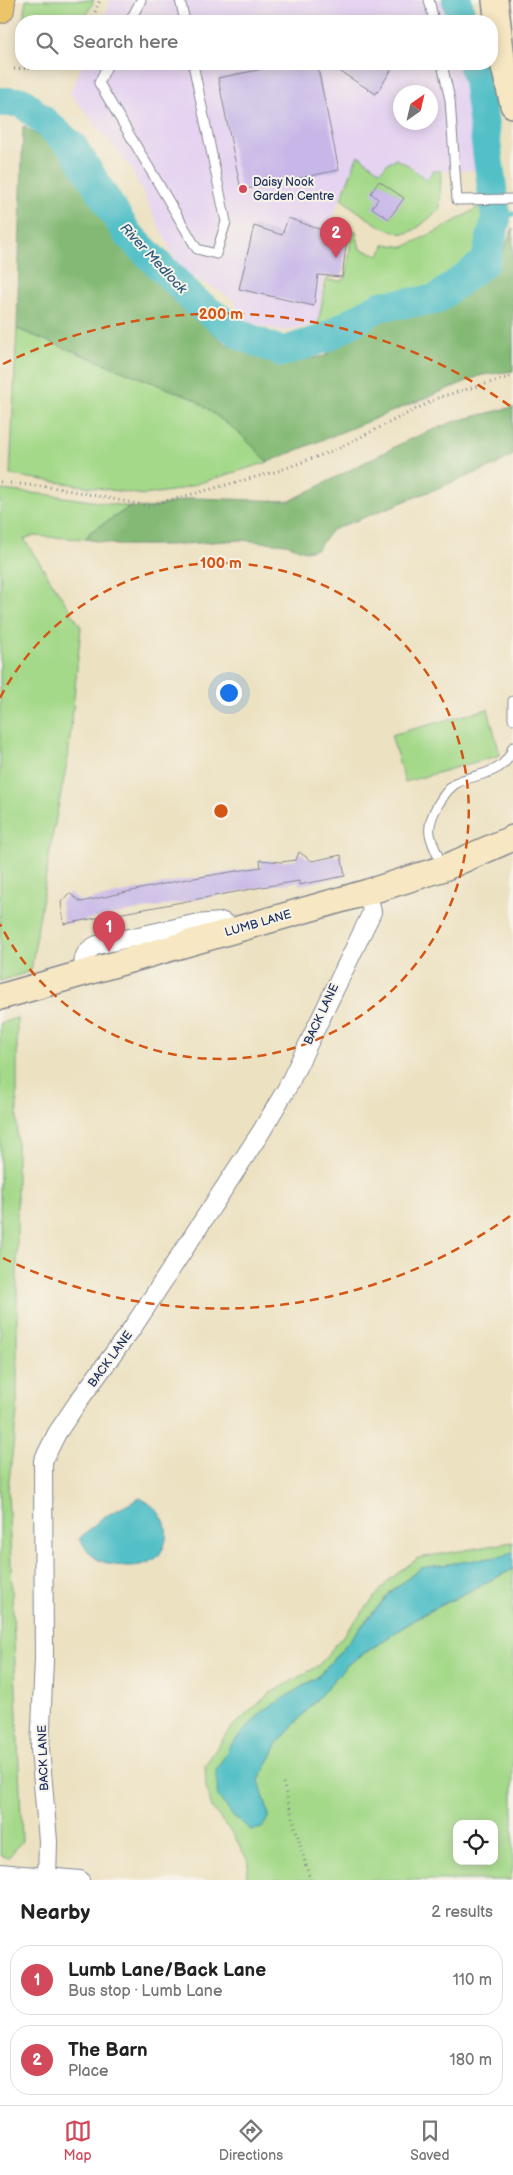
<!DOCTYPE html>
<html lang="en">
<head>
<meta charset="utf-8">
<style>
  :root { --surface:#fff; --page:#f2f2f2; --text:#222; --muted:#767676; --line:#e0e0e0; --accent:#d1495b }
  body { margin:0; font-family:"Balsamiq Sans",sans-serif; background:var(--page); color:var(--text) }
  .controls { position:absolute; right:15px; bottom:15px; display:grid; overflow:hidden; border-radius:10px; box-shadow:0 2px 12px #0003 }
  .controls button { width:45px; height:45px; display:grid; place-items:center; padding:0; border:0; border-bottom:1px solid var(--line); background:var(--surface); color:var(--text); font:25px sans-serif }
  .compass { position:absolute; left:393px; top:85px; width:45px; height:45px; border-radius:50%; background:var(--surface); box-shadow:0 2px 12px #0003; rotate:34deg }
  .you { position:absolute; left:228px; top:692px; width:18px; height:18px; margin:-12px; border:4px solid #fff; border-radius:50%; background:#1a73e8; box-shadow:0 0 0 8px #1a73e833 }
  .badge { display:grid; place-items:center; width:32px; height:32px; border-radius:50%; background:var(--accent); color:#fff; font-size:16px; font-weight:700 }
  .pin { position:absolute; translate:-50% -41px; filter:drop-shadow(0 1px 2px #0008) }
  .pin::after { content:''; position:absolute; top:26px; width:18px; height:15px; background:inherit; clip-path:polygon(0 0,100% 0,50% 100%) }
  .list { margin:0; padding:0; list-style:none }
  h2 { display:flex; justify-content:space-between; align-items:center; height:65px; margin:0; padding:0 20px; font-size:21px }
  h2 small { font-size:16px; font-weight:400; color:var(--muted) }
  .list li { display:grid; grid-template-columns:32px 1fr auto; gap:15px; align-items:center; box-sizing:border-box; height:70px; margin:0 10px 10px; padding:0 10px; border:1px solid var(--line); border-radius:20px }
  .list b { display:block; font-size:19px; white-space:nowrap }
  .list p { margin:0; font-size:16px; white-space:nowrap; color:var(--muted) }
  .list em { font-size:16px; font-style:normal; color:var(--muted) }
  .icon { flex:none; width:28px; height:28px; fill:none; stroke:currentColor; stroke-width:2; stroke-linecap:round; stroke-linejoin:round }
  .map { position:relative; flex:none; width:513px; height:1880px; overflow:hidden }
  .search { position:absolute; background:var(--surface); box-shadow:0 2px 12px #0003; left:15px; right:15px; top:15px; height:55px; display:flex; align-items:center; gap:12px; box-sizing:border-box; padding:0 18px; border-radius:20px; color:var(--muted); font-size:19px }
  .sheet { height:225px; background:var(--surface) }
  nav { display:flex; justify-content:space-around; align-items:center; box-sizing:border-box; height:70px; border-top:1px solid var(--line); background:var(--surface); font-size:14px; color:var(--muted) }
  nav a { display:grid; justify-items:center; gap:2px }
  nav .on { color:var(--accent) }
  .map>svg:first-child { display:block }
  .built { fill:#e5d3f1; fill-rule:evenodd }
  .green { fill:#a4d989; stroke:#608474; fill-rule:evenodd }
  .forest { fill:#83b975; stroke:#4f746a }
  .water { fill:#52c0c7; stroke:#367892 }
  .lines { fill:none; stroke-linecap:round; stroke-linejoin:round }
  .stream { stroke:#52c0c7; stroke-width:5 }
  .river { stroke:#52c0c7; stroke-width:30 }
  .building { fill:#c7b7e8 }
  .lane-casing { stroke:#848890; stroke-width:11 }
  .street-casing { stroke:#848890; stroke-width:20 }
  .secondary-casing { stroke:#848890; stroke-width:28 }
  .highway-casing { stroke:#848890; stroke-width:30 }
  .path { stroke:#848890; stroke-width:3; stroke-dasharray:1 4; stroke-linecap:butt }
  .lane { stroke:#fff; stroke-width:9 }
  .street { stroke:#fff; stroke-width:18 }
  .secondary { stroke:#f7e8c3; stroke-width:25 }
  .highway { stroke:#ecc569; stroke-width:28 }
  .ring { fill:none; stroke:#d45514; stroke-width:2.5; stroke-dasharray:9 6 }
  .poi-dot { fill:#d1495b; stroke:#f7f3e8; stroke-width:2 }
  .labels { text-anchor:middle; stroke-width:4; stroke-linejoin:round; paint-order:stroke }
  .poi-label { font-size:12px; fill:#1b2f5e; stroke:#f7f3e8; text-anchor:start }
  .street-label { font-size:12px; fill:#1b2f5e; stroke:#f7f3e8 }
  .water-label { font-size:14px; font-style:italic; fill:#2c5a7e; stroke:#f7f3e8 }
  .centre { fill:#d45514; stroke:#f7f3e8; stroke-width:2.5 }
  .ring-label { font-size:15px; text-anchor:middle; font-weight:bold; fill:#d45514; stroke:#f7f3e8; stroke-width:4; stroke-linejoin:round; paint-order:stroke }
</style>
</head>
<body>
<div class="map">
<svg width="513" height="1880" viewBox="0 0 513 1880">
  <rect width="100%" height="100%" fill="#f7f3e8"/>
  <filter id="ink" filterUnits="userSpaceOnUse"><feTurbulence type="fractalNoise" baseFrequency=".02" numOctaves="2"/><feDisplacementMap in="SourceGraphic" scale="10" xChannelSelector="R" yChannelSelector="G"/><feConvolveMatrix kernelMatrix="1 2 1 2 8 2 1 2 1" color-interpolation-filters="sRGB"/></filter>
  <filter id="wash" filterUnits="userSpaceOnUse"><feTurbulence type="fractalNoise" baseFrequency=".0096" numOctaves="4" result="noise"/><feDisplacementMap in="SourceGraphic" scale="20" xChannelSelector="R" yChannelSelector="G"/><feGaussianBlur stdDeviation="1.12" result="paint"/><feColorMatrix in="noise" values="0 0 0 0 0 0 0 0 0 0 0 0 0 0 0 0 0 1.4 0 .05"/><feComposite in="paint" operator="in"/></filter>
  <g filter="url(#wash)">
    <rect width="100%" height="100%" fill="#ece1c1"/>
    <path class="built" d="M111,0H445L451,21H102Z
      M83,64H460L484,170L433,171L429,177L425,179L408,165L389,162L380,172L358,155L330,224L318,324L281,331L242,320L233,299L180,269L130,167L70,93ZM400,92H430V122H400Z"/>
    <path class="green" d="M26,0H94L84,21H23Z
      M358,155L380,171L389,162L396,159L408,165L425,179L429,177L433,171H441L440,209C431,216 422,226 412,231C394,242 357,210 341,199Z
      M483,205H490L487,228L473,262L447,281L433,289L408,292L369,306L319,335L318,324L326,280L341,281L346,278L351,239L345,236L347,229L356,231L360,249L379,255L385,244L404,247L439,230Z
      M17,329L194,399L239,433L268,462L177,490L144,495L10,475Z
      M0,490L51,495L130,507L90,532L86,539L32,536L24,539L81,627L68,758L52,838L31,971L0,981Z
      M488,709L500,755L405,782L391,735Z
      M17,1018V1414L8,1489L22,1841L8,1858L0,1855V1023Z
      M513,1542V1552L505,1556L421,1568L391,1591L319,1676L263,1711L230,1746L269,1816L259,1780L278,1743L347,1665L419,1617L513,1569V1868L510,1880H246L249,1863L235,1837L212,1808L206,1787L205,1765L230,1729L269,1694L318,1666L389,1580L418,1558ZM457,1824H494V1861H457Z"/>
    <path class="forest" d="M23,126L67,156L114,235L169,296L226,344L278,365L325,356L381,317L436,312L493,273L513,228V371L482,375L268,462L239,433L194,399L17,329Z
      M513,407V455L494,466L332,530L317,549L305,551L286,544L240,540L170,545H117L86,539L90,532L130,507L150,508L192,498L290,501L408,440L455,421Z"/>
    <path class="water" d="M140,1498C162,1509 176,1531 159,1555C148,1570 112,1568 97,1559C90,1555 84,1545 79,1539L102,1518Z
      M513,1552V1569L419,1616L347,1665L278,1743L259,1780L269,1816L262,1828L251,1830L232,1815L218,1796L216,1771L230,1746L263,1711L319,1676L391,1592L421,1568L504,1556Z"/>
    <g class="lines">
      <path class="stream" d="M496,219L513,214"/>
      <path class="river" d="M457,0L462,21
        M0,102H22L73,147L127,233L196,302L243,336L282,352L325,338L380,306L435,300L485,262L496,219L478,81L473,64"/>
    </g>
    <g id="blocks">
      <path class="building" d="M288,64H317L339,170L241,190L218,78Z
        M328,64H395L376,94Z
        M379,181L404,198L389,219L372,208L378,199L371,193Z
        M288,218L347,239L342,277L318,275L314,306L239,289L254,226L282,235Z
        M299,852L312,861L341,855L345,876L299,885V881L262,887L64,924L61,902L69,893L81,902L182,880L261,867L260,860L281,862L296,860Z"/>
    </g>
  </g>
  <g filter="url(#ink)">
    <use href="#blocks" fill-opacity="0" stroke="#848890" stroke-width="1"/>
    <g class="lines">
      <g class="lane-casing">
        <path id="lane" d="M180,0L185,21
          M429,0L434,21
          M130,21L141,0
          M108,64L99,83L197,249L216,254L226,222L193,64
          M442,64L450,100L457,200L513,199
          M513,701V719
          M443,868C439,857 432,845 430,834C427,818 445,788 460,781C482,773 506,773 513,747"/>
      </g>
      <g class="street-casing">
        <path id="street" d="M85,973C81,959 84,951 97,945L194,924L223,922L235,929
          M0,1873L80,1880
          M47,1880L48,1841L40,1749L44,1660L43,1461L57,1433L80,1399L133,1327L261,1132L287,1088L372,912L368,892"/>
      </g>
      <g class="secondary-casing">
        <path id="secondary" d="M495,0L502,58L513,105
          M0,997L368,892L444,868L513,838"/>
      </g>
      <g class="highway-casing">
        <path id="highway" d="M0,9L1,0"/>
      </g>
      <path class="path" d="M91,21L100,0
        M14,69L73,67L74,64
        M0,482L57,488L148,506L278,471L335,450L440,397L513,376
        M283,1783L310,1880"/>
      <use href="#lane" class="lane"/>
      <use href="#street" class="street"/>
      <use href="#secondary" class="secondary"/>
      <use href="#highway" class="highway"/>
    </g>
  </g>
  <g class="ring">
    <path d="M0 698A248 248 0 1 1 0 924"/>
    <path d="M510 1216A497 497 0 0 1 3 1258M3 364A497 497 0 0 1 510 406"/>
  </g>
  <circle class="poi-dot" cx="243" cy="189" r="5"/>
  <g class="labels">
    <g class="poi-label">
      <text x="253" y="186">Daisy Nook<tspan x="253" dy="14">Garden Centre</tspan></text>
    </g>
    <g class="street-label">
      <text transform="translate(258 923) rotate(-16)" y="4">LUMB LANE</text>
      <text transform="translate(321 1014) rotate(-65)" y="4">BACK LANE</text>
      <text transform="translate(110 1359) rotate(-54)" y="4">BACK LANE</text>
      <text transform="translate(43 1758) rotate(-92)" y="4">BACK LANE</text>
    </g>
    <g class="water-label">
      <text transform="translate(154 258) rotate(47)" y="5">River Medlock</text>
    </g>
  </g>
  <circle cx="221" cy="811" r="8" class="centre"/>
  <g class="ring-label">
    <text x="221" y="319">200 m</text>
    <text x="221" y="568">100 m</text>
  </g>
</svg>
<div class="controls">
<button><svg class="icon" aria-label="locate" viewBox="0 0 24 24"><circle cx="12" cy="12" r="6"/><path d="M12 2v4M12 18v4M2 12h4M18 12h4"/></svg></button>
</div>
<svg class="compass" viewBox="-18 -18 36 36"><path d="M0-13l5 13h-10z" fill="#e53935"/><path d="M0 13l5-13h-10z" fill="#767676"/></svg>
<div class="you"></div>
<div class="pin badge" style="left:109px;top:952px">1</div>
<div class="pin badge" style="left:336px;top:258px">2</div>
<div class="search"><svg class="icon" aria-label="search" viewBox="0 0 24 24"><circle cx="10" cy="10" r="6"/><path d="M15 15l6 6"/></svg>Search here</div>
</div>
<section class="sheet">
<h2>Nearby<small>2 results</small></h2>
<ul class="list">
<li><span class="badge">1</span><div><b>Lumb Lane/Back Lane</b><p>Bus stop · Lumb Lane</p></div><em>110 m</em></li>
<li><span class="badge">2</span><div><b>The Barn</b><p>Place</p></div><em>180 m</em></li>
</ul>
</section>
<nav>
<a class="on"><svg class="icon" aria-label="map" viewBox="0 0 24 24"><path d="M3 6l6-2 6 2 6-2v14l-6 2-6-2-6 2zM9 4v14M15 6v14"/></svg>Map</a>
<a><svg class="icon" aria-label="directions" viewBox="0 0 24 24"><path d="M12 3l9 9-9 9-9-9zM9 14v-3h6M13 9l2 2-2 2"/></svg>Directions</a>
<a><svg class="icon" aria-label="saved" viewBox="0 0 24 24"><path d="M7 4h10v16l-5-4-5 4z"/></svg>Saved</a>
</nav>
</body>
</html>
